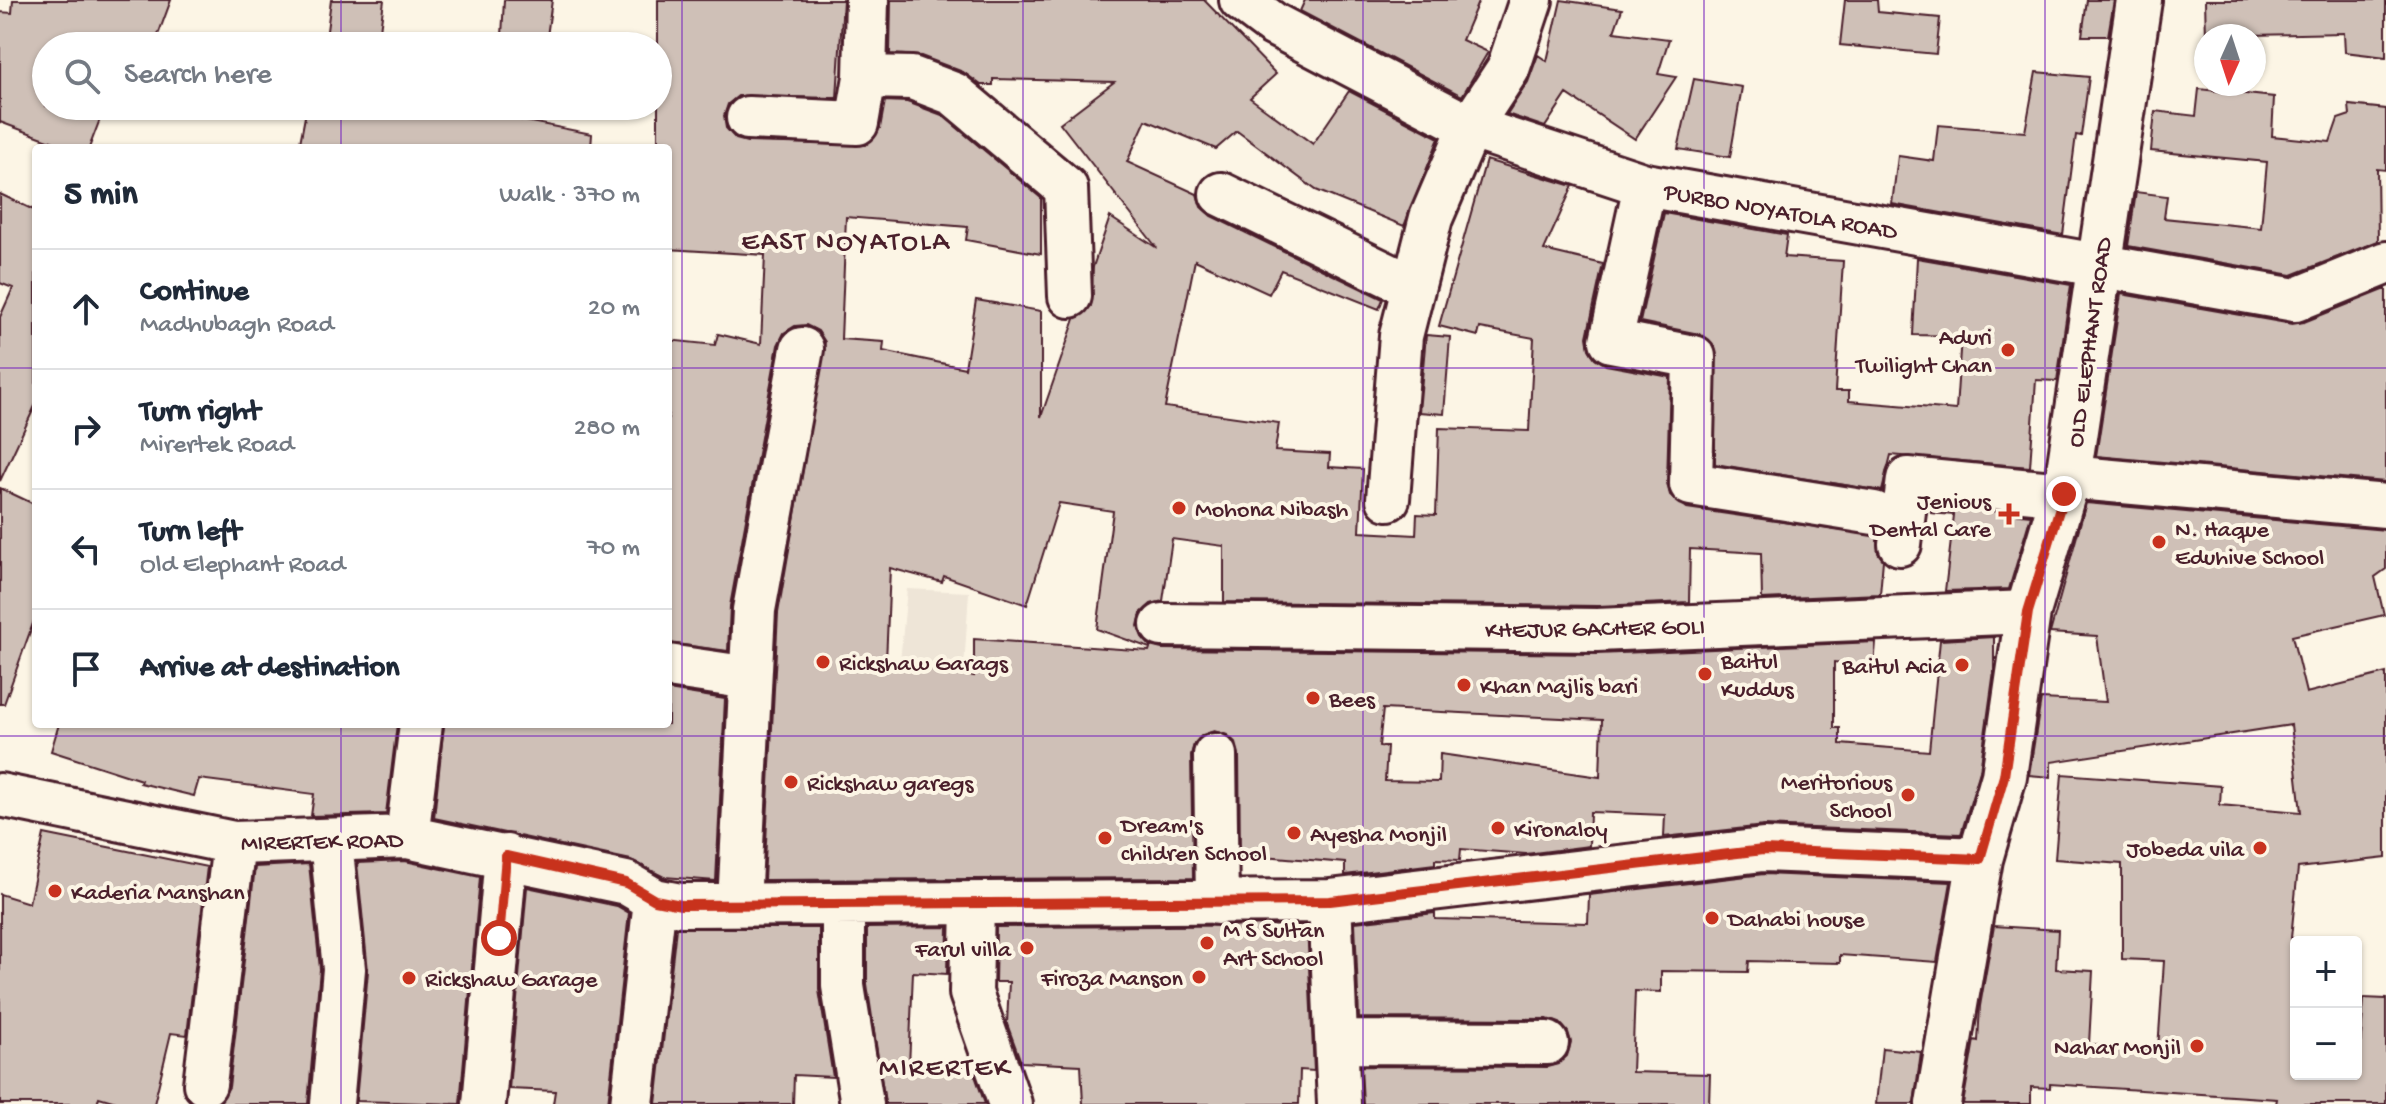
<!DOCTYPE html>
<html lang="en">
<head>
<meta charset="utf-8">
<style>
  :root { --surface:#fff; --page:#f2f2f3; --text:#1f2937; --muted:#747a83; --line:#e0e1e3 }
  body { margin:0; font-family:"Gochi Hand",sans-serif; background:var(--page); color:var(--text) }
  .controls { position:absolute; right:24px; bottom:24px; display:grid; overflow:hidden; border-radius:8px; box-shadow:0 2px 6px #0004 }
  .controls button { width:72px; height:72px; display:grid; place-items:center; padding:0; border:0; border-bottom:2px solid var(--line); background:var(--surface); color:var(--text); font:40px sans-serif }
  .compass { position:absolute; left:2194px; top:24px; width:72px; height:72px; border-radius:50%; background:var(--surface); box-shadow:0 2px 6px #0004; rotate:183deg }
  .stop { position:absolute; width:24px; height:24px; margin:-18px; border:6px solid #c8321e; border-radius:50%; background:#fff }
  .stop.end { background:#c8321e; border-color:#fff; box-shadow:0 2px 8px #0008 }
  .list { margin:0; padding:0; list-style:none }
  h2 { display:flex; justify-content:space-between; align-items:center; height:104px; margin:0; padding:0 32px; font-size:34px }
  h2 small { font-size:26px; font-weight:400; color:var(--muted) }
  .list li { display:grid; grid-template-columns:52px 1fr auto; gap:24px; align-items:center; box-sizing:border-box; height:120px; padding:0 32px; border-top:2px solid var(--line) }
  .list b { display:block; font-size:30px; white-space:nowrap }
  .list p { margin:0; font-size:26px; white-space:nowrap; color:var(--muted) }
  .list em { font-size:26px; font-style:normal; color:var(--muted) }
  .icon { flex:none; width:44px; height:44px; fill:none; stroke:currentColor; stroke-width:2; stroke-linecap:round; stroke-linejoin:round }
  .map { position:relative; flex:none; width:2386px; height:1104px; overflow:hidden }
  .search { position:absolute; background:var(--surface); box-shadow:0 2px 6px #0004; left:32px; top:32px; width:640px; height:88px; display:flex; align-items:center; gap:20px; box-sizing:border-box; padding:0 28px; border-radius:44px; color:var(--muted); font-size:30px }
  .panel { position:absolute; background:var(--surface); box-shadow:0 2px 6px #0004; left:32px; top:144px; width:640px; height:584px; border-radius:8px }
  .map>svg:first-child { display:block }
  .built { fill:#eee5d7 }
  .building { fill:#cfc0b7; stroke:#4a1f2b; stroke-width:2; fill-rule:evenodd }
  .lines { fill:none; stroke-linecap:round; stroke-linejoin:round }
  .street-casing { stroke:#4a1f2b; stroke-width:48 }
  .secondary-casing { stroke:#4a1f2b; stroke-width:50 }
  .street { stroke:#fcf5e5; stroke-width:42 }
  .secondary { stroke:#fcf5e5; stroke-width:44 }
  .route { stroke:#c8321e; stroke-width:10 }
  .grid { fill:none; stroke:#7b2cbf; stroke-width:2; stroke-opacity:0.55 }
  .poi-dot { fill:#c8321e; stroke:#fcf5e5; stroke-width:3 }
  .labels { text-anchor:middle; stroke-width:8; stroke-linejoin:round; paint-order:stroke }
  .street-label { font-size:24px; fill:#4a1f2b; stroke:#fcf5e5 }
  .poi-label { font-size:24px; fill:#4a1f2b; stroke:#fcf5e5; text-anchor:start }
  .quarter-label { font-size:28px; letter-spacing:2px; fill:#4a1f2b; stroke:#fcf5e5 }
</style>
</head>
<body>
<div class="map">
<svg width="2386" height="1104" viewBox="0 0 2386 1104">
  <rect width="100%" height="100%" fill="#fcf5e5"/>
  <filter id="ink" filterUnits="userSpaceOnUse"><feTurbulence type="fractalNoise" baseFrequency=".0125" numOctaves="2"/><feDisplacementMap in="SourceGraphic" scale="16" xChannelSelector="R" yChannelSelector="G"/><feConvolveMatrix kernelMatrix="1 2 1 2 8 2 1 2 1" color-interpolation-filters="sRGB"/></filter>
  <g filter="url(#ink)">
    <path class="built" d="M907,589L969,592L964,668L900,662Z"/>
    <path class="building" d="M13,0H171L154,46H46V106H105L89,148H70L0,122V12L12,13Z
      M331,0H384L378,46H325Z
      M504,0H552L546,44L502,36Z
      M658,0H843L837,98L738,96L728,104L724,116L726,128L736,139L747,142L866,145L880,128L885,101L907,102L942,115L1041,198V254L966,240L968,227L846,217L841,339L884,342L883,351L965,368L976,300L1041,311V417L1075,319L1091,306L1093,267L1110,217L1157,248L1060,123L1114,82L993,79V85H981L963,72L921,56L890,54L891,0H1204L1276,74L1250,98L1313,144L1349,91L1439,138L1404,226L1316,190L1237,131L1216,149L1146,120L1127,162L1197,194L1201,207L1211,216L1383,299L1379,309L1281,270L1269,294L1195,260L1165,407L1279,423L1275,451L1330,454L1329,467L1363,469L1360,532L1416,535L1417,514L1436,515L1439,428L1529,431L1534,338L1480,328L1478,336L1439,326L1486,160L1573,186L1544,250L1603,264L1587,337L1589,349L1595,358L1606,365L1670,377L1667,483L1670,495L1687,508L1877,536L1878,553L1883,560L1880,594L1762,599L1761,553L1690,549L1689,602L1597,606L1224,602V546L1172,539L1163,601L1151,604L1141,613L1138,626L1142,637L1150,646L1162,649L1597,654L1876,642L1874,666L1834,662V728H1840V744L1929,751L1940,640L1994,637V671L1980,771L1961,834L1764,826L1664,837L1665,815L1590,812L1589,846L1526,854L1461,849L1460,860L1435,859V864L1345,875V863L1240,854L1239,754L1236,743L1227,735L1214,731L1202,735L1194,744L1191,755L1193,878L764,880L778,613L825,342L818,331L806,325L795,326L784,333L778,345L730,606L728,651L668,643V340L715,345L718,334L761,344L765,255L668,249V148H658ZM1059,503L1113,511L1097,629L1150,648L1149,651L974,639V676L886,662L890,568L942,582L944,576L1027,605ZM1383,709L1602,720L1600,777L1440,754L1439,782L1385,781L1387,747L1379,746Z
      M1305,0H1479L1462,40L1488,52L1462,96L1300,11Z
      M1561,0L1622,9L1614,32L1669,39L1658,74L1676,77L1635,139L1567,94L1545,127L1507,114L1528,82L1538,55L1547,61Z
      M1845,0H1877L1878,12L1940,18L1936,54L1840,45Z
      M2087,0H2114L2108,36H2082Z
      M2205,0H2386V57L2345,52L2344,33L2206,36Z
      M2036,72L2089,77L2081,136L2076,135L2063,235L1892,204L1898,156L1934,161L1938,125L2025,132Z
      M1694,79L1742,87L1730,157L1678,149Z
      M2199,89L2274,97L2272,136L2330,142L2338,119L2350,115L2349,105L2386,109V170L2377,169L2378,241L2292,275L2128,246L2136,192L2167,196L2164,218L2261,228L2267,162L2151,151L2155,111L2196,116Z
      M307,106H476L475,111L592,134L591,148H299Z
      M0,194L36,211V404L0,481V317L13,288L0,283Z
      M1664,213L1787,235L1784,257L1843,261L1835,391H1849V401L1956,410L1961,336L1913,335L1917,258L2071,285L2057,381L2036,380L2030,467L1891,455L1882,491L1715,464V346L1699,334L1640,322Z
      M2386,289V482L2096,456L2121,294L2292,324L2304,322Z
      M1426,335L1450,337L1444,414L1419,412Z
      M0,488L36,505V615L4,704H0Z
      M2086,503L2386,530V569L2375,577L2384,615L2292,636L2306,693L2386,673V858L2298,868L2291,938L2296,939V1074H2358L2364,998L2386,999V1104H2276L2277,1099L2050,1084V1088L2031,1087V1104H1963L1974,1040L1978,1041L1980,1006L1994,926L2058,930L2056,969L2093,971L2089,1044L2158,1049L2164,961L2122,959V864L2055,859L2062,774L2221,786L2220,805L2301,812L2291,725L2051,762V777L2029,775L2041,699L2106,702L2097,636L2050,633Z
      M1931,505L2031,515L2009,589L1945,591L1954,515L1931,513Z
      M668,690L725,699L716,881L664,877L631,860L434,818L444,724H668Z
      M59,724H397L386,814L311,816L314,794L199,779L194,796L140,783L141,780L51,751Z
      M44,834L207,867L187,1035L171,1033L154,1104H123L99,1097L97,1104H0V894L29,903Z
      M405,861L480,877L460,1104L356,1101L368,971L357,863Z
      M309,864L320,969L308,1104H219L229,1087L255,867Z
      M1764,874L1951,882L1937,962L1840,955V963L1749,961L1748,972L1661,971V992L1635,991L1632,1072L1710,1074L1709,1104H1363L1361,1066L1547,1067L1558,1064L1567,1056L1571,1042L1568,1032L1560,1023L1547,1019L1359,1018L1355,922L1435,913V919L1588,923L1589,895Z
      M527,887L617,906L629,913L608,1104H553L555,1091L509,1089Z
      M1307,925L1314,1071L1300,1070L1299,1104H1083L1081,1065L1021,1062L1007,1024L1009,982H995L996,927Z
      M948,927L947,974L913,972L909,1067H972L985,1104H885L867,984V928Z
      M676,928H819V990L833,1077L794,1075L793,1104H656Z
      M1882,1048L1921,1052L1914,1104H1876Z"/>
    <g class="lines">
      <g class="street-casing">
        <path id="street" d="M1241,0L1273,24L1470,127L1431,218L1401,336L1388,499
          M1531,0L1508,69L1470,127L1645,185L2295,300L2386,263
          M865,77L867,0
          M748,118L857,123L865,77L912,78L954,94L1066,188L1070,296
          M1645,185L1611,341L1694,357L1691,484L1874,513
          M1221,194L1413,287
          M2068,477L2386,506
          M1900,544L1908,479L2064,494
          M1162,625L1597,630L2028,612
          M668,666L750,678
          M1215,755L1217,903
          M0,795L234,843L407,837L626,883L655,900L681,905L1330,901L1763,850L1980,859
          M407,837L421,724
          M331,841L344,969L332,1104
          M1330,901L1339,1104
          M739,904L754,610L802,349
          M843,904V986L862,1104
          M973,904L971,993L1010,1104
          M1337,1042L1547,1043
          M205,1084L234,843
          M484,1104L506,856
          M632,1104L655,900"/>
      </g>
      <g class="secondary-casing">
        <path id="secondary" d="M1938,1104L1980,859L2004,776L2028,612L2068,477L2139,0"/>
      </g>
      <use href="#street" class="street"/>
      <use href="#secondary" class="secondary"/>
    </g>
  </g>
  <g class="lines" filter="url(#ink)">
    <path class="route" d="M499,938L506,856L626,883L655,900L681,905L1330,901L1763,850L1980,859L2004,776L2028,612L2064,494"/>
  </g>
  <path class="grid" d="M341,0V46M682,0V1104M1023,0V1104M1363,0V1104M1704,0V1104M2045,0V1104M341,106V148M0,368H36M668,368H2386M341,724V1104M0,736H2386"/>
  <g class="poi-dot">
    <circle cx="2008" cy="350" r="8"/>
    <circle cx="1179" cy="508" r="8"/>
    <path d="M2005 502h8v8h8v8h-8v8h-8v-8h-8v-8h8z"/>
    <circle cx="2159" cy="542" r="8"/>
    <circle cx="823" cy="662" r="8"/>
    <circle cx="1962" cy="665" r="8"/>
    <circle cx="1705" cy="674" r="8"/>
    <circle cx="1464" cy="685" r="8"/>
    <circle cx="1313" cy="698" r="8"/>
    <circle cx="791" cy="782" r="8"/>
    <circle cx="1908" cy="795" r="8"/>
    <circle cx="1498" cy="828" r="8"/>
    <circle cx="1294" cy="833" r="8"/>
    <circle cx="1105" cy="838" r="8"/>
    <circle cx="2260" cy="848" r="8"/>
    <circle cx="55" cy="891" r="8"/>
    <circle cx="1712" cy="918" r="8"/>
    <circle cx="1207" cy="943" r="8"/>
    <circle cx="1027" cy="948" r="8"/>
    <circle cx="1199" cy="977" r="8"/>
    <circle cx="409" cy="978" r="8"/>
    <circle cx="2197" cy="1046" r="8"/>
  </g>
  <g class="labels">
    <g class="street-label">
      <text transform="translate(1781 210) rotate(10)" y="8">PURBO NOYATOLA ROAD</text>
      <text transform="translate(2088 342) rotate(-82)" y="8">OLD ELEPHANT ROAD</text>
      <text transform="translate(1595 627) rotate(-1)" y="8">KHEJUR GACHER GOLI</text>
      <text transform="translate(322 840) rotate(-1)" y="8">MIRERTEK ROAD</text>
    </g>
    <g class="poi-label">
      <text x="1992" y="344" text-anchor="end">Aduri<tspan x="1992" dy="28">Twilight Chan</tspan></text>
      <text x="1991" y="508" text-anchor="end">Jenious<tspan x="1991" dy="28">Dental Care</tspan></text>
      <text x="1195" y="516">Mohona Nibash</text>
      <text x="2175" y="536">N. Haque<tspan x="2175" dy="28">Eduhive School</tspan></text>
      <text x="1721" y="668">Baitul<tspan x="1721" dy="28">Kuddus</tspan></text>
      <text x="839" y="670">Rickshaw Garags</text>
      <text x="1946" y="673" text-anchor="end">Baitul Acia</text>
      <text x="1480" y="693">Khan Majlis bari</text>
      <text x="1329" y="706">Bees</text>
      <text x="1892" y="789" text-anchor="end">Meritorious<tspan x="1892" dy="28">School</tspan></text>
      <text x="807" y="790">Rickshaw garegs</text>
      <text x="1121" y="832">Dream's<tspan x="1121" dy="28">children School</tspan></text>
      <text x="1514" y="836">Kironaloy</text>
      <text x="1310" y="841">Ayesha Monjil</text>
      <text x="2244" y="856" text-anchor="end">Jobeda vila</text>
      <text x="71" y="899">Kaderia Manshan</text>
      <text x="1728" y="926">Dahabi house</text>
      <text x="1223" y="937">M S Sultan<tspan x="1223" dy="28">Art School</tspan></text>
      <text x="1011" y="956" text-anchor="end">Farul villa</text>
      <text x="1183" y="985" text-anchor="end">Firoza Manson</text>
      <text x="425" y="986">Rickshaw Garage</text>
      <text x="2181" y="1054" text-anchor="end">Nahar Monjil</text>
    </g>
    <g class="quarter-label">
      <text x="846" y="249">EAST NOYATOLA</text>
      <text x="945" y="1075">MIRERTEK</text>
    </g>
  </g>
</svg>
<div class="controls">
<button>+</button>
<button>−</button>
</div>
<svg class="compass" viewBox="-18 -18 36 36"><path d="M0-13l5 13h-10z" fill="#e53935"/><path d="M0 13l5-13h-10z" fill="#747a83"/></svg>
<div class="stop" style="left:499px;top:938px"></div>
<div class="stop end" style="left:2064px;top:494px"></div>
<div class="search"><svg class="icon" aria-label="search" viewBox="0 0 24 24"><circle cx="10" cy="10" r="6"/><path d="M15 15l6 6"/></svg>Search here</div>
<section class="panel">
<h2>5 min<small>Walk · 370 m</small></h2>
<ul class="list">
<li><svg class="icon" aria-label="ahead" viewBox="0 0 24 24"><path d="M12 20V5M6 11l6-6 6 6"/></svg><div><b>Continue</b><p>Madhubagh Road</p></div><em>20 m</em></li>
<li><svg class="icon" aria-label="right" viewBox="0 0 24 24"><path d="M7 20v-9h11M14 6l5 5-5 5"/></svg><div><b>Turn right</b><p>Mirertek Road</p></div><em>280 m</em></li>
<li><svg class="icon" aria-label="left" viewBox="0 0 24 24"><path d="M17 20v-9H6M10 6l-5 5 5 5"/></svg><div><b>Turn left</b><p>Old Elephant Road</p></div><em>70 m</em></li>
<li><svg class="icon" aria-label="arrive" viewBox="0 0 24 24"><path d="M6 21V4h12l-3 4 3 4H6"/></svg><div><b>Arrive at destination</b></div></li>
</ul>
</section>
</div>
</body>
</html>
